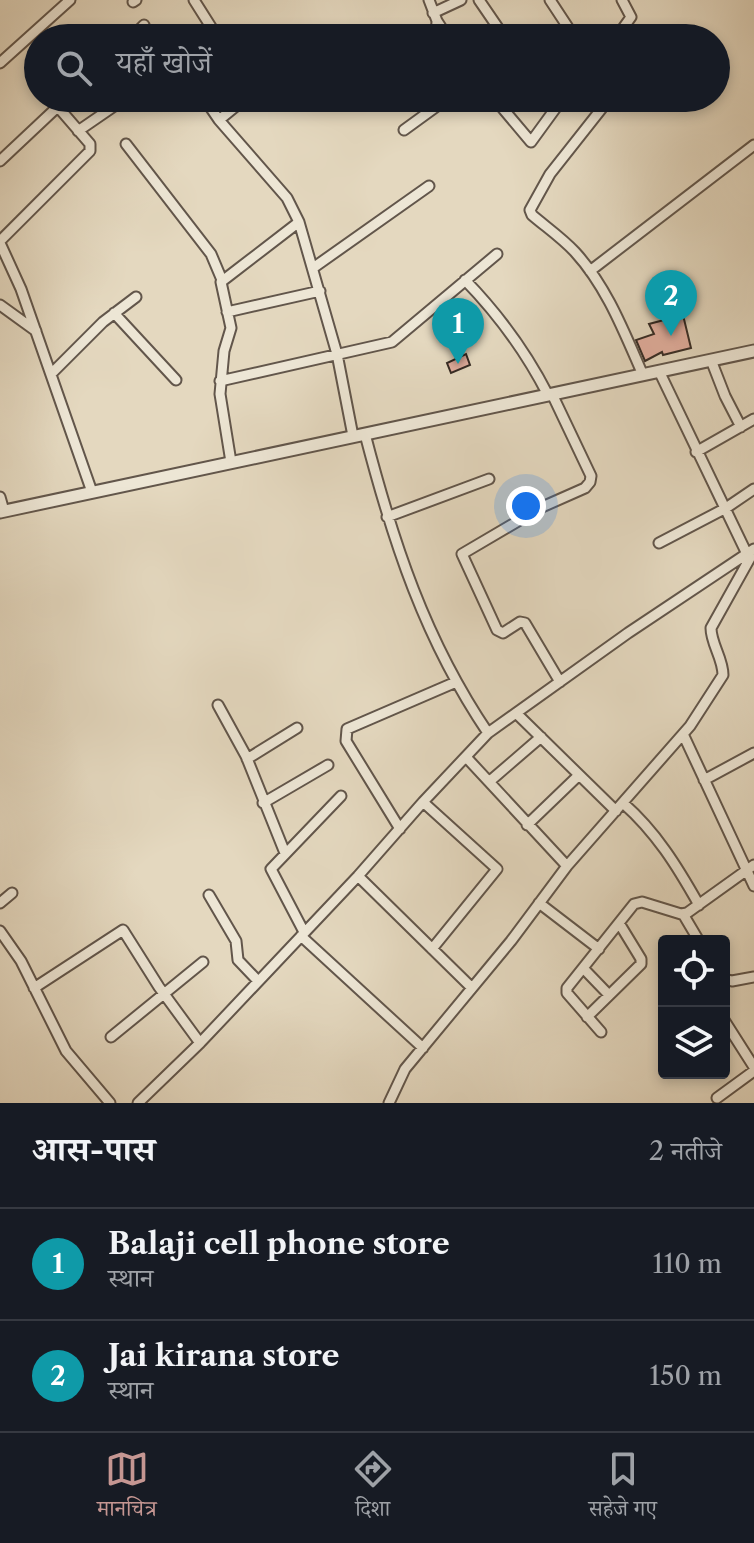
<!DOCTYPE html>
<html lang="hi">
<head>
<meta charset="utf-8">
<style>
  :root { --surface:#171b24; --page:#242831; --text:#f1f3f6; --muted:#9ea1a6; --line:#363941; --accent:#c59692 }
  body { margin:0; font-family:"Libre Caslon Text","Noto Serif Devanagari",serif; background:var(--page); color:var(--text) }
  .controls { position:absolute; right:24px; bottom:24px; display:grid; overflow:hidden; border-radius:8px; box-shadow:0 4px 12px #0003 }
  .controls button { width:72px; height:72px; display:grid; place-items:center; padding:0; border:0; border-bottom:2px solid var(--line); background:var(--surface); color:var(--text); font:40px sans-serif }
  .you { position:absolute; left:526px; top:506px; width:28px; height:28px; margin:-20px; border:6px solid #fff; border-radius:50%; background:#1a73e8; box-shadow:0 0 0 12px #1a73e833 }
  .badge { display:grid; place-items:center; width:52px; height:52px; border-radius:50%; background:var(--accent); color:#fff; font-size:26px; font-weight:700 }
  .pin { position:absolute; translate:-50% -66px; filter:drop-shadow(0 2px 4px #0008) }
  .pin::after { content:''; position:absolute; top:42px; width:28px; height:24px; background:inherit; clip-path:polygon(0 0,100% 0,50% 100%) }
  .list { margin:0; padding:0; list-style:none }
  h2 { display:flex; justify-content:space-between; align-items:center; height:104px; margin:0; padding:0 32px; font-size:34px }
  h2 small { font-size:26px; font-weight:400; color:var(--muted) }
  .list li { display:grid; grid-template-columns:52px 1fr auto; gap:24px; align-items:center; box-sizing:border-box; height:112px; padding:0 32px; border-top:2px solid var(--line) }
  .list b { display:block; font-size:30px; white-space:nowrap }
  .list p { margin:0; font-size:26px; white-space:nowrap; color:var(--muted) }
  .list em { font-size:26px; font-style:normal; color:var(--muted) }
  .icon { flex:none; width:44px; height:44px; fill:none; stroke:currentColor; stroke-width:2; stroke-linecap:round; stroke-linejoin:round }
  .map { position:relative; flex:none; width:754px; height:1103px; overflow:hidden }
  .search { position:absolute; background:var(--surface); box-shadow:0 4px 12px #0003; left:24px; right:24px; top:24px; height:88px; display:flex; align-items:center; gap:20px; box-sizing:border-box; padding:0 28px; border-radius:44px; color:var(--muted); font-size:30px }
  .sheet { height:328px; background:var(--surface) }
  nav { display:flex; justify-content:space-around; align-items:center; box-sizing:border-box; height:112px; border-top:2px solid var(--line); background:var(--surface); font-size:22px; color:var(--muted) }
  nav a { display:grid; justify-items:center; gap:4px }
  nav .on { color:var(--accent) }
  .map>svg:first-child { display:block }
  .building { fill:#e2ae9e; stroke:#362b24; stroke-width:2 }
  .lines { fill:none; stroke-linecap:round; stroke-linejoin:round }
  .minor-casing { stroke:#62564b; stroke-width:13 }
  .tertiary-casing { stroke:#62564b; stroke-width:15 }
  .minor { stroke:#ede6d5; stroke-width:9 }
  .tertiary { stroke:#ede6d5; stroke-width:11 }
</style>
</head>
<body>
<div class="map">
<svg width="754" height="1103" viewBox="0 0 754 1103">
  <rect width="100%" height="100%" fill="#e4d8bf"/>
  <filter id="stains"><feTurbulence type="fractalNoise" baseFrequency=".0025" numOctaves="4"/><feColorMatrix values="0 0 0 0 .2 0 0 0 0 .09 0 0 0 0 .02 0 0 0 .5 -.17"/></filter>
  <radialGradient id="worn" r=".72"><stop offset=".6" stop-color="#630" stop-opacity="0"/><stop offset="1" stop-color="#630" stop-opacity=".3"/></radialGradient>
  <path class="building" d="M683,315L691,348L663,355L662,352L645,361L636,340L654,334L649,324Z
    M466,354L470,365L451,373L447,363Z"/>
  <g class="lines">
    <g class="minor-casing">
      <path id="minor" d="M194,0L218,38
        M429,0L437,21L448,38
        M479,0L505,38
        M550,0L575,38
        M133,2L136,0
        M433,13L461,0
        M131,38L144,25
        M436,38L437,21
        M616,38L631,17L622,0
        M0,63L70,0
        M204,98L219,120L287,198L299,222L337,354L353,436
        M494,98L531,142L563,98
        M546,98L553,109
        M610,98L550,174L530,210L532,215C546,227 562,238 575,252C607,287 624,332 643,375
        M219,120L246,98
        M404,130L448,98
        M78,131L126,98
        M126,144L211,254L222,280
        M0,161L67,98
        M0,241L90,151V144L58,107
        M0,243L21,289L92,492
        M313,268L429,186
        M590,271L754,145
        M465,280C499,315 526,352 548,395
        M0,305L36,331
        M227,312L320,291
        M114,313L176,380
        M711,360L725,396L741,427
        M659,371L747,554
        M52,373L103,322L136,297
        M220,381L392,342L497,254
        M552,394L591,476L590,482L585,488L542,507L462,554L497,630L503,633L520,622L525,623L560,682
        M365,434C393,542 425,640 488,733
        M696,452L754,419
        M231,462L220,394L224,351L231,328L221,282L299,222
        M0,497L4,511
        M387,517L489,479
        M659,543L726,508L754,489
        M218,705L246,756L285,853
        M516,713L616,811
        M683,734L754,886
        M466,757L567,866
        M247,759L297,728
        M704,780L754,753
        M490,781L541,737
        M423,802L497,869L432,949
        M263,803L328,765
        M623,803C656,832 677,866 699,905
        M527,825L579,775
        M400,829L346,741L347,729L456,682
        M358,876L472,988
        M209,895L236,941L238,960L258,981
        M0,903L12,893
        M539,903L599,949
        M683,914L699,941
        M0,931L21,961L66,1051L110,1103
        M304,932L271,869L341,796
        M301,936L423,1048
        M583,968L609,995
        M724,979L732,981L754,977
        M34,988L123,930L159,987L200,1043
        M587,1017L641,964V959L619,923
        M724,1020L754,1067
        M601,1032L567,993V988L634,904L642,902L681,914L687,913L754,865
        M111,1037L203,962
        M717,1098L754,1071
        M138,1103L200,1043L358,876L423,802L488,733L628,633L754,549
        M389,1103L405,1069L511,941L567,866L690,726L723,675C723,658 711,644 711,628L754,551"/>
    </g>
    <g class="tertiary-casing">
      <path id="tertiary" d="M0,512L754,351"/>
    </g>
    <use href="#minor" class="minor"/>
    <use href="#tertiary" class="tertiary"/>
  </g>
  <rect width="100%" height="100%" filter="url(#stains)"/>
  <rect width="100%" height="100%" fill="url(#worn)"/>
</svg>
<div class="controls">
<button><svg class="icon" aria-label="locate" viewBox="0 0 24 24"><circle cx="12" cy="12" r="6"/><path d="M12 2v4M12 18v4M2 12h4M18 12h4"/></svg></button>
<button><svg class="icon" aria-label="layers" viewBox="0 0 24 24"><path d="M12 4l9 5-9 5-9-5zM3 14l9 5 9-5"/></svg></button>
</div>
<div class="you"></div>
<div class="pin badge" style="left:458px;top:364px;background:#0f9aa8">1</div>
<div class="pin badge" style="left:671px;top:336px;background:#0f9aa8">2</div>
<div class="search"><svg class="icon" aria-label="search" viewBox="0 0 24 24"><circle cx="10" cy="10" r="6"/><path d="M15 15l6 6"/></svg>यहाँ खोजें</div>
</div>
<section class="sheet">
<h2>आस-पास<small>2 नतीजे</small></h2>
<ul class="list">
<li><span class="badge" style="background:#0f9aa8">1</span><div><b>Balaji cell phone store</b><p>स्थान</p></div><em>110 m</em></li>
<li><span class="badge" style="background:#0f9aa8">2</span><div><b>Jai kirana store</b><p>स्थान</p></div><em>150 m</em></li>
</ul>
</section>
<nav>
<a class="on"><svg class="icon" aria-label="map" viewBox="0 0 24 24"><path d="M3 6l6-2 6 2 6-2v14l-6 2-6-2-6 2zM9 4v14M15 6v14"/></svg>मानचित्र</a>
<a><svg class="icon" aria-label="directions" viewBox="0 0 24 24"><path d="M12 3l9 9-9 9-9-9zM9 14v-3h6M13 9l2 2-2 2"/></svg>दिशा</a>
<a><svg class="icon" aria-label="saved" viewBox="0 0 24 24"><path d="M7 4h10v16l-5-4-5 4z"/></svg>सहेजे गए</a>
</nav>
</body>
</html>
